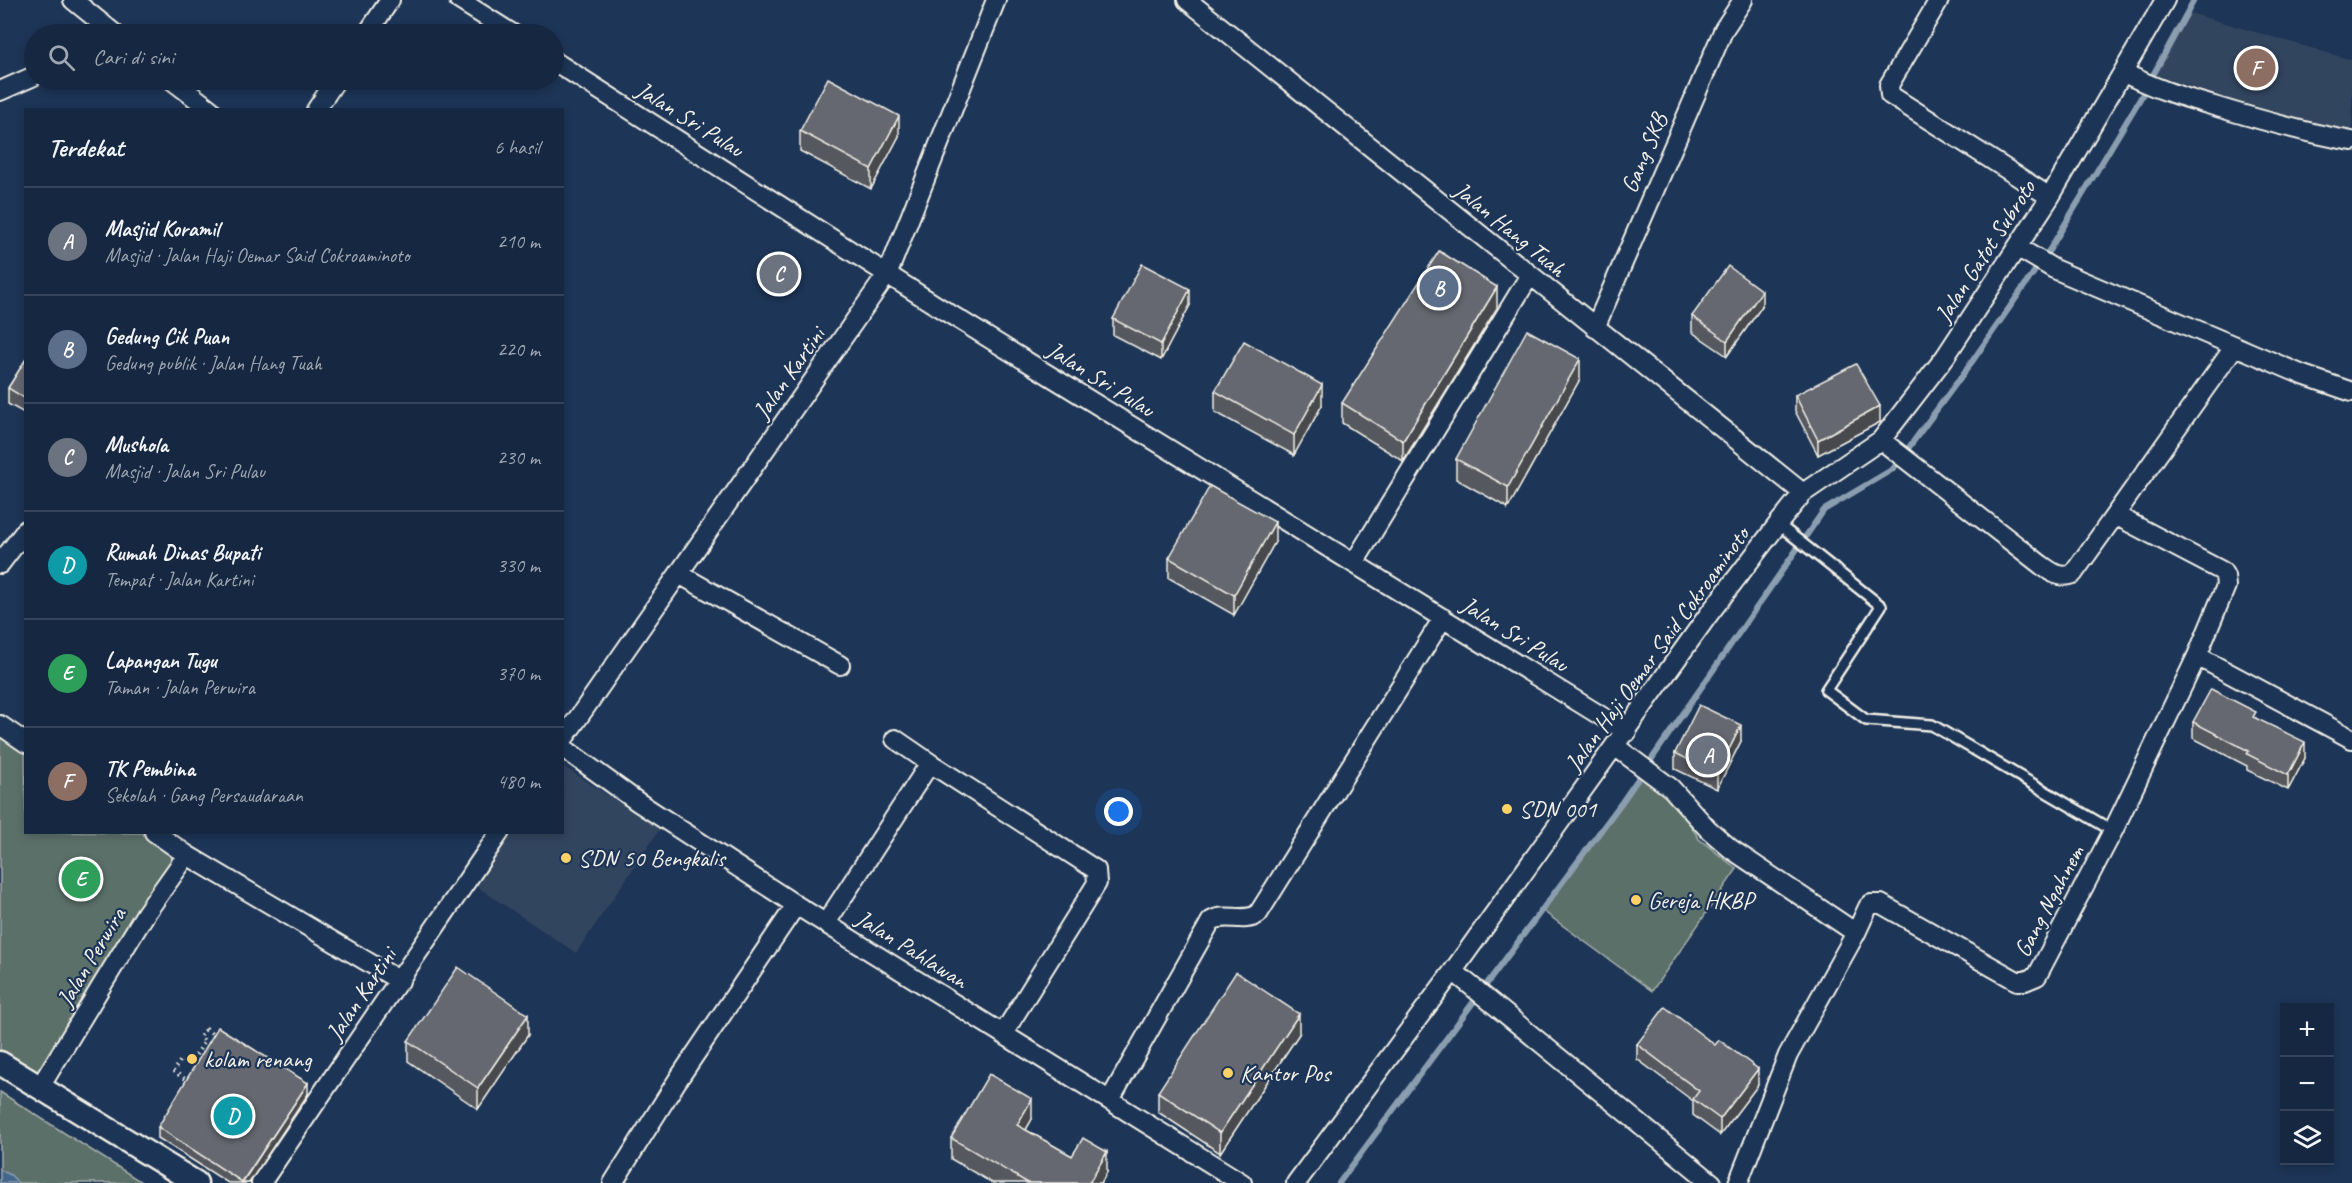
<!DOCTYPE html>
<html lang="id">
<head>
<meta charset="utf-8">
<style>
  :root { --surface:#162841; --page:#23344c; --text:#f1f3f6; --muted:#9ea6b1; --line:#35445a; --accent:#ffd166 }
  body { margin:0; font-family:Caveat,sans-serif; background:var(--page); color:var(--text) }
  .controls { position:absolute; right:18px; bottom:18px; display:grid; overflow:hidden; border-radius:0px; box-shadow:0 3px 9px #0003 }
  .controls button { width:54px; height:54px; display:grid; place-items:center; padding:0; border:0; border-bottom:2px solid var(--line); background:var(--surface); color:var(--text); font:30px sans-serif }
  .you { position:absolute; left:1119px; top:812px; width:21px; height:21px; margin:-15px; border:4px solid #fff; border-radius:50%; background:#1a73e8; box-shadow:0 0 0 9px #1a73e833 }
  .badge { display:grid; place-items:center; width:39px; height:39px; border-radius:50%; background:var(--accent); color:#fff; font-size:20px; font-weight:700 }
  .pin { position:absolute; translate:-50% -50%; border:3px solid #fff; box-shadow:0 2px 6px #0006 }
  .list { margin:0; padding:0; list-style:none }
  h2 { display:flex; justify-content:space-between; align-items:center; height:78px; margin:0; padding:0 24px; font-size:26px }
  h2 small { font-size:20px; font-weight:400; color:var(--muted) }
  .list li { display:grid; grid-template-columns:39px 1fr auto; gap:18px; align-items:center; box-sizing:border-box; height:108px; padding:0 24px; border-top:2px solid var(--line) }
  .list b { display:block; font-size:22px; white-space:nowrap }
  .list p { margin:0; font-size:20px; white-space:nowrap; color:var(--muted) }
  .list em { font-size:20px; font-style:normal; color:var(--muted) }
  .icon { flex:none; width:33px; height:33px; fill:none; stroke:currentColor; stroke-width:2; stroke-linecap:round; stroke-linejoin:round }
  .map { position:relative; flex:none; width:2352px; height:1183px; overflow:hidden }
  .search { position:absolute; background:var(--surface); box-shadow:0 3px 9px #0003; left:24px; top:24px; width:540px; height:66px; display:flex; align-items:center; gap:15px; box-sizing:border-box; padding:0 21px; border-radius:33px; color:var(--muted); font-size:22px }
  .panel { position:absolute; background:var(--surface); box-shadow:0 3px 9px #0003; left:24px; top:108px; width:540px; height:726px; border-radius:0px }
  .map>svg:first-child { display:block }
  .built { fill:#33445e }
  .green { fill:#5c6f6b; stroke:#a8b0aa; stroke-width:1.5 }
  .water { fill:#45668b; stroke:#8b9eb0; stroke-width:1.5 }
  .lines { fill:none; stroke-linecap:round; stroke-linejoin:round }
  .stream { stroke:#8b9eb0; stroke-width:6 }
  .service-casing { stroke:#f4f1e8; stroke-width:14 }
  .minor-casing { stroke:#f4f1e8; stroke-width:22 }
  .tertiary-casing { stroke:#f4f1e8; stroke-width:27 }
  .path { stroke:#f4f1e8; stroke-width:4; stroke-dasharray:1.5 4.5; stroke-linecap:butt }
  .service { stroke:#1d3557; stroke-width:9 }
  .minor { stroke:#1d3557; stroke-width:18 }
  .tertiary { stroke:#1d3557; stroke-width:22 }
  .wall { fill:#57595f; stroke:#f4f1e8; stroke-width:1.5 }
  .shaded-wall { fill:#47484e; stroke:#f4f1e8; stroke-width:1.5 }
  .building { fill:#65676f; stroke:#f4f1e8; stroke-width:1.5 }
  .poi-dot { fill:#ffd166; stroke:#1d3557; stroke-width:2 }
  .labels { text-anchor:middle; stroke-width:4.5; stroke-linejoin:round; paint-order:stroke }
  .street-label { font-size:24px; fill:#f4f1e8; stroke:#1d3557 }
  .poi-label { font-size:24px; fill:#f4f1e8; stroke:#1d3557; text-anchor:start }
</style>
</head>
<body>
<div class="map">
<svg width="2352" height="1183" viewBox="0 0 2352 1183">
  <rect width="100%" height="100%" fill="#1d3557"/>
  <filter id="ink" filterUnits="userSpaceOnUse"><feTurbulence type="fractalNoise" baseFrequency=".0167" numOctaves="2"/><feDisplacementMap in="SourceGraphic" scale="12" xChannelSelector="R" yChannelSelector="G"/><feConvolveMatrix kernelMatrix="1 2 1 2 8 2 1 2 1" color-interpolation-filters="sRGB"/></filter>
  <g filter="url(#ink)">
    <path class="built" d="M2190,13L2352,60V131L2300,122L2155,75Z
      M563,766L660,829L576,953L473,884L509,833L562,832Z"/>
    <path class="green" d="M0,729L25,746L26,832L158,833L180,847L45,1085L0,1057Z
      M1640,775L1671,793L1699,839L1737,869L1652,991L1543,911Z
      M0,1092L143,1183H0Z"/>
    <path class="water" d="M0,1170L11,1175L18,1183H0Z"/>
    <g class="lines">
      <path class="stream" d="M1339,1183L1622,802L1824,510L1893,469L1969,366L2050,249L2140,99L2194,0"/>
      <g class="service-casing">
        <path id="service" d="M1778,524L1881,606L1826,690L1866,720L1932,725L2113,831"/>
      </g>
      <g class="minor-casing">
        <path id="minor" d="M73,0L115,34
          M459,0L513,34
          M1187,0L1803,493
          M1939,0L1889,85L1890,95L2050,197
          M367,34L390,0
          M554,61L937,306L1627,732
          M2123,72C2152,88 2183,97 2214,106C2260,120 2305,133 2352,141
          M172,80L211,110
          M0,91L34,76
          M316,110L336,80
          M2017,247L2054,269L2303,375L2352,392
          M1595,328L1724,29L1743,0
          M1881,440L2040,564C2051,572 2059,579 2073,574L2235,346
          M2115,515L2222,571L2225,576L2226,586L2197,656
          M1354,563L1530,275
          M0,564L26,530
          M679,574L840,665
          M0,725L26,743
          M895,739L930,763
          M562,741L888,273L996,0
          M562,747L638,802L796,905L1242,1183
          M1616,747L1671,788L1708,829L1731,849L1856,933
          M154,832L187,855L400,981
          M826,923L930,763L1096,870L1097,883L1003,1034
          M1453,971L1712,1183
          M40,1087L146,913L187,855
          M1110,1100L1211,921C1226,912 1243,924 1258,914L1443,618
          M261,1183L500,832
          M613,1183L677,1081L796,905
          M1296,1183L1453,971L1709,614L1778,524L1803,493L1881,440L1945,357L2050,197L2165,0
          M1738,1183L1788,1055L1856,933L1868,907L1871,904H1881L2017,981H2025L2037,976L2113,831L2197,656L2352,739"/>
      </g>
      <g class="tertiary-casing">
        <path id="tertiary" d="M0,1063L196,1183"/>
      </g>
      <path class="path" d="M206,1028L222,1043L194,1085L173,1071L181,1060L190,1064L205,1041L200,1037Z"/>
      <use href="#service" class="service"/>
      <use href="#minor" class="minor"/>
      <use href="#tertiary" class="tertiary"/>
    </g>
    <path class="wall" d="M800,131L899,136L871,189L800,151Z
      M1190,305L1161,360L1113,335V319Z
      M1762,306L1727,356L1692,332V316Z
      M1497,308L1403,461L1342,423V403Z
      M26,359V414L8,404V388Z
      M1580,379L1508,508L1456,479V459Z
      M1215,391L1322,405L1294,455L1215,412Z
      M1795,395L1880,422L1818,455L1795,411Z
      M1275,542L1234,615L1169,578V558Z
      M2256,718L2305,758L2288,790L2247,770V766L2193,738V722Z
      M1741,741L1717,789L1675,769V753Z
      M1299,1034L1220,1153L1158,1112V1092Z
      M528,1035L478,1109L408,1061V1041Z
      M1637,1044L1758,1085L1720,1135L1693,1115V1101L1637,1059Z
      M308,1094L249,1183H228L158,1138V1127Z
      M1032,1119L1026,1130L1072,1156L1107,1172L1101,1183H992L951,1159V1138Z"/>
    <path class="shaded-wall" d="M899,116V136L871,189V169Z
      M1497,287V308L1403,461V441Z
      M1190,289V305L1161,360V344Z
      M1762,291V306L1727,356V341Z
      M1580,359V379L1508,508V487Z
      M1322,385V405L1294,455V435Z
      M1880,406V422L1818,455V440Z
      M1275,522V542L1234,615V595Z
      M1741,725V741L1717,789V774Z
      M2305,742V758L2288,790V775Z
      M1299,1014V1034L1220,1153V1133Z
      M528,1015V1035L478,1109V1088Z
      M1758,1069V1085L1720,1135V1119Z
      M308,1083V1094L249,1183H242Z
      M1032,1099V1119L1017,1145V1125Z
      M1107,1152V1172L1101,1183H1089Z"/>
    <path class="building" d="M828,78L899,116L871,169L800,131Z
      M1439,251L1497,287L1403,441L1342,403Z
      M1142,264L1190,289L1161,344L1113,319Z
      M1728,266L1762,291L1727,341L1692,316Z
      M1527,330L1580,359L1508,487L1456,459Z
      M1244,341L1322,385L1294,435L1215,391Z
      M26,359V399L8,388Z
      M1856,364L1880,406L1818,440L1795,395Z
      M1210,486L1275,522L1234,595L1169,558Z
      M2211,689L2256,712L2253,717L2305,742L2288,775L2247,754L2249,751L2193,722Z
      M1699,705L1741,725L1717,774L1675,753Z
      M458,967L528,1015L478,1088L408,1041Z
      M1236,972L1299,1014L1220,1133L1158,1092Z
      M1665,1007L1715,1045L1719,1040L1758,1069L1720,1119L1693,1099L1699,1091L1637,1044Z
      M218,1027L308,1083L242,1182L158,1127Z
      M989,1074L1032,1099L1017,1125L1072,1156L1083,1138L1107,1152L1089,1183H1028L951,1138Z"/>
  </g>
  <g class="poi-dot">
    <circle cx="1507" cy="809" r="6"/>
    <circle cx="566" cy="858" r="6"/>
    <circle cx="1636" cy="900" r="6"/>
    <circle cx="192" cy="1059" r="6"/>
    <circle cx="1228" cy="1073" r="6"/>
  </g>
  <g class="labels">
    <g class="street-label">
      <text transform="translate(690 119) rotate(32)" y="8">Jalan Sri Pulau</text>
      <text transform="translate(1644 153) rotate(-67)" y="8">Gang SKB</text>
      <text transform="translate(1510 229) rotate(39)" y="8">Jalan Hang Tuah</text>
      <text transform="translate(1985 251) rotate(-57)" y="8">Jalan Gatot Subroto</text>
      <text transform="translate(789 373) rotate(-55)" y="8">Jalan Kartini</text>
      <text transform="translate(1101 379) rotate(32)" y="8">Jalan Sri Pulau</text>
      <text transform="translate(1515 634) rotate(32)" y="8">Jalan Sri Pulau</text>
      <text transform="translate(1657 649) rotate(-54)" y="8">Jalan Haji Oemar Said Cokroaminoto</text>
      <text transform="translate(2049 901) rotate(-62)" y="8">Gang Ngahnem</text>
      <text transform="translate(912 949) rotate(32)" y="8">Jalan Pahlawan</text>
      <text transform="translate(91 957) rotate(-59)" y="8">Jalan Perwira</text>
      <text transform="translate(361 994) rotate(-56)" y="8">Jalan Kartini</text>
    </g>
    <g class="poi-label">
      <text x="1519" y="817">SDN 001</text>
      <text x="578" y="866">SDN 50 Bengkalis</text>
      <text x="1648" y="908">Gereja HKBP</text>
      <text x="204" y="1067">kolam renang</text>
      <text x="1240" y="1081">Kantor Pos</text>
    </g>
  </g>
</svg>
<div class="controls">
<button>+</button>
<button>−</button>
<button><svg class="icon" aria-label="layers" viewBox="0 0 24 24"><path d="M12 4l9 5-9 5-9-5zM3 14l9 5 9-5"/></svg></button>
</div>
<div class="you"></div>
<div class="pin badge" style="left:1708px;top:755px;background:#6b7280">A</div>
<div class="pin badge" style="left:1439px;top:288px;background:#5c6f8a">B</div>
<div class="pin badge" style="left:779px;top:274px;background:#6b7280">C</div>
<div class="pin badge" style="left:233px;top:1116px;background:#0f9aa8">D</div>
<div class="pin badge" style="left:81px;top:879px;background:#2e9e5b">E</div>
<div class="pin badge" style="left:2256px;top:68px;background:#8d6e63">F</div>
<div class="search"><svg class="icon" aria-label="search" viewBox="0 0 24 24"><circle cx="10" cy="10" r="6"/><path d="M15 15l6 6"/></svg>Cari di sini</div>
<section class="panel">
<h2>Terdekat<small>6 hasil</small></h2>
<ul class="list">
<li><span class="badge" style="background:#6b7280">A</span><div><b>Masjid Koramil</b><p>Masjid · Jalan Haji Oemar Said Cokroaminoto</p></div><em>210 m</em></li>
<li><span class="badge" style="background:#5c6f8a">B</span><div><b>Gedung Cik Puan</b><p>Gedung publik · Jalan Hang Tuah</p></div><em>220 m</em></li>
<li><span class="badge" style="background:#6b7280">C</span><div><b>Mushola</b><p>Masjid · Jalan Sri Pulau</p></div><em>230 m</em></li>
<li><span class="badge" style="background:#0f9aa8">D</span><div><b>Rumah Dinas Bupati</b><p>Tempat · Jalan Kartini</p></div><em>330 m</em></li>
<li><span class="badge" style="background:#2e9e5b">E</span><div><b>Lapangan Tugu</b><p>Taman · Jalan Perwira</p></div><em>370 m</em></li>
<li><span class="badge" style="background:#8d6e63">F</span><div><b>TK Pembina</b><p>Sekolah · Gang Persaudaraan</p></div><em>480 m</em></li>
</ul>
</section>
</div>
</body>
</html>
